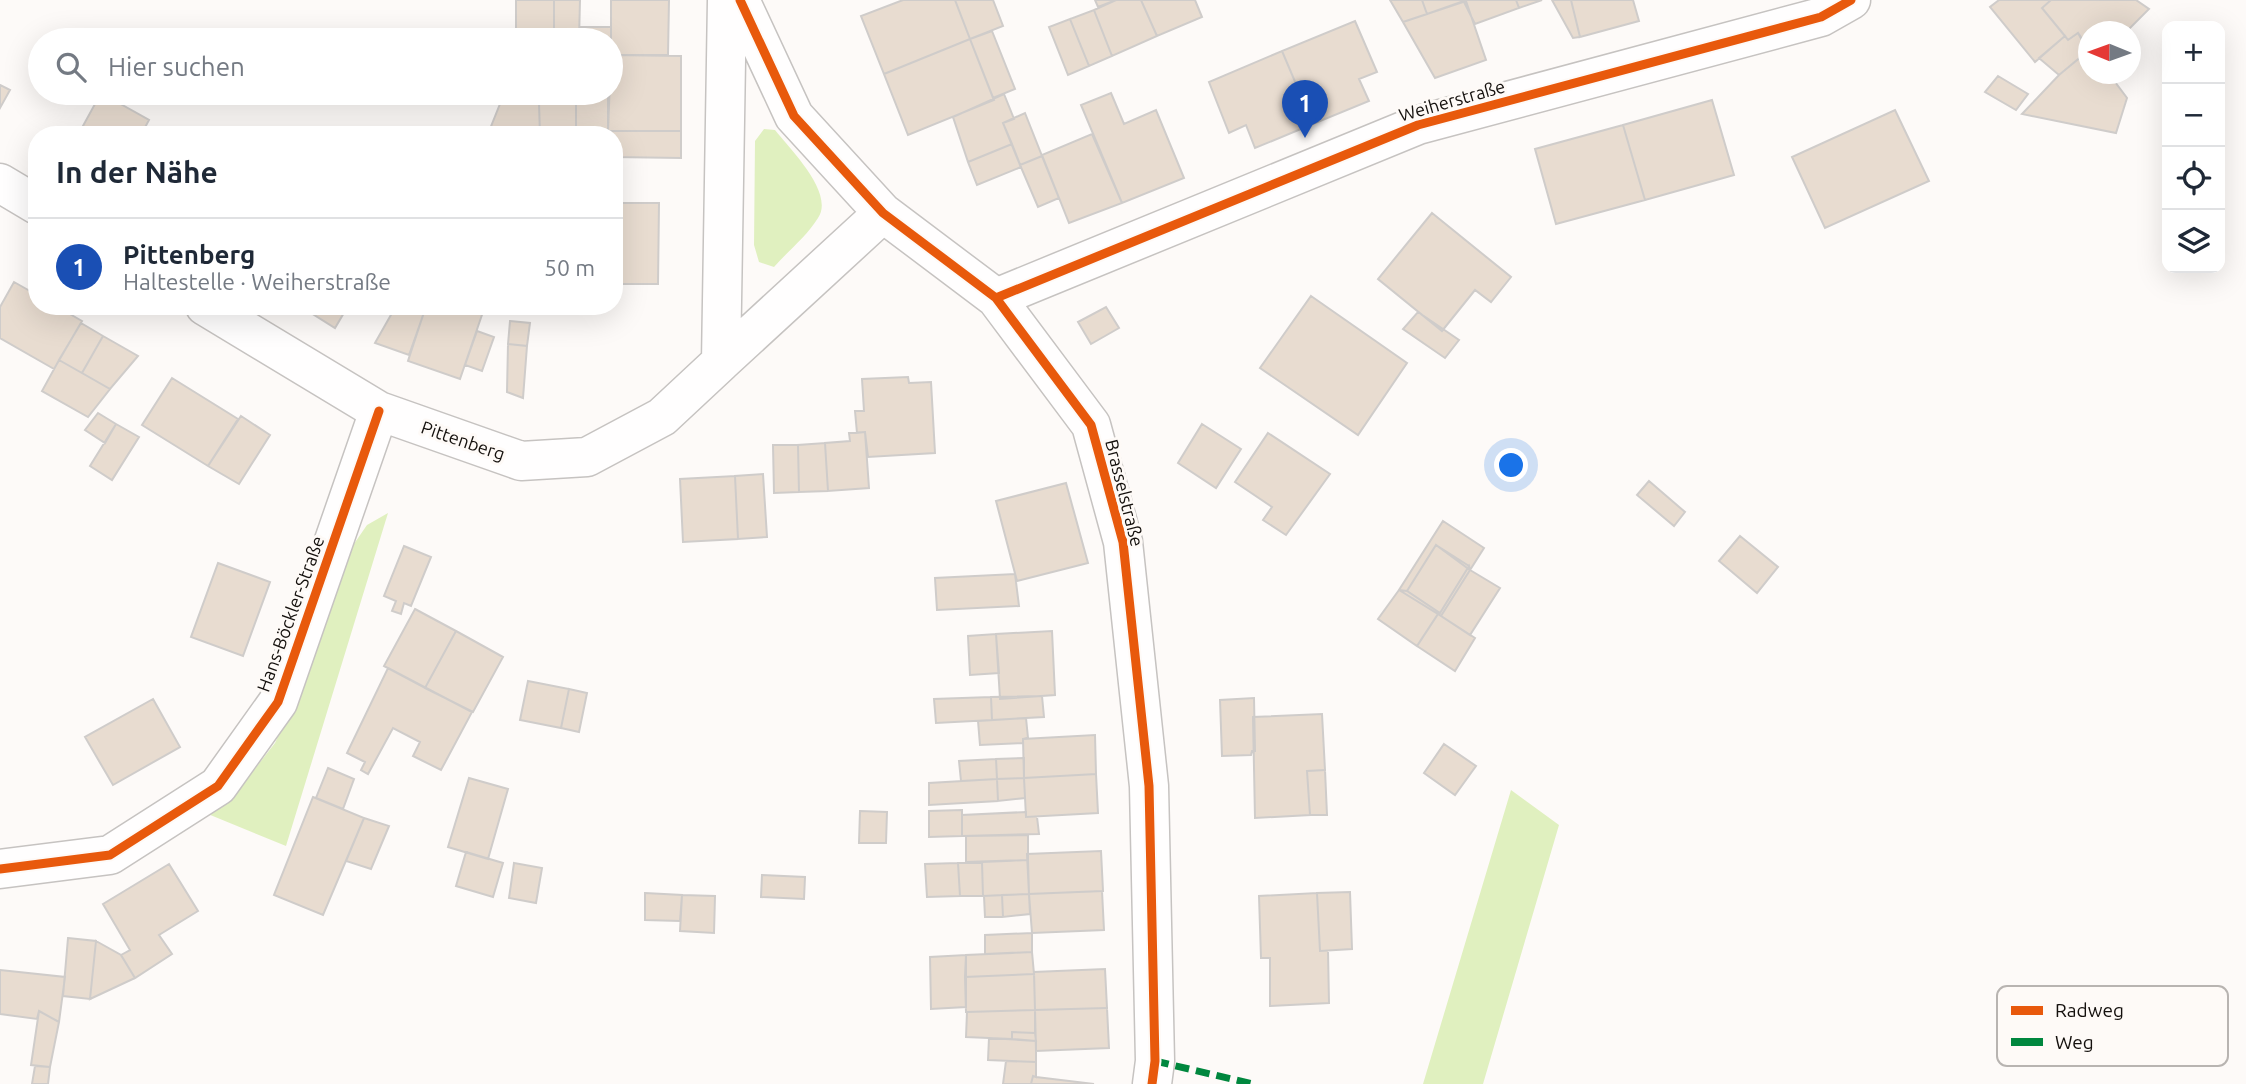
<!DOCTYPE html>
<html lang="de">
<head>
<meta charset="utf-8">
<style>
  :root { --surface:#fff; --page:#f6f6f7; --text:#1f2937; --muted:#747a83; --line:#e0e1e3; --accent:#ea580c }
  body { margin:0; font-family:Ubuntu,sans-serif; background:var(--page); color:var(--text) }
  .controls { position:absolute; right:21px; top:21px; display:grid; overflow:hidden; border-radius:14px; box-shadow:0 7px 28px #0002 }
  .controls button { width:63px; height:63px; display:grid; place-items:center; padding:0; border:0; border-bottom:2px solid var(--line); background:var(--surface); color:var(--text); font:35px sans-serif }
  .compass { position:absolute; left:2078px; top:21px; width:63px; height:63px; border-radius:50%; background:var(--surface); box-shadow:0 7px 28px #0002; rotate:271deg }
  .you { position:absolute; left:1512px; top:466px; width:24px; height:24px; margin:-18px; border:5px solid #fff; border-radius:50%; background:#1a73e8; box-shadow:0 0 0 10px #1a73e833 }
  .badge { display:grid; place-items:center; width:46px; height:46px; border-radius:50%; background:var(--accent); color:#fff; font-size:23px; font-weight:700 }
  .pin { position:absolute; translate:-50% -58px; filter:drop-shadow(0 2px 4px #0008) }
  .pin::after { content:''; position:absolute; top:37px; width:24px; height:21px; background:inherit; clip-path:polygon(0 0,100% 0,50% 100%) }
  .list { margin:0; padding:0; list-style:none }
  h2 { display:flex; justify-content:space-between; align-items:center; height:91px; margin:0; padding:0 28px; font-size:30px }
  h2 small { font-size:23px; font-weight:400; color:var(--muted) }
  .list li { display:grid; grid-template-columns:46px 1fr auto; gap:21px; align-items:center; box-sizing:border-box; height:98px; padding:0 28px; border-top:2px solid var(--line) }
  .list b { display:block; font-size:26px; white-space:nowrap }
  .list p { margin:0; font-size:23px; white-space:nowrap; color:var(--muted) }
  .list em { font-size:23px; font-style:normal; color:var(--muted) }
  .icon { flex:none; width:38px; height:38px; fill:none; stroke:currentColor; stroke-width:2; stroke-linecap:round; stroke-linejoin:round }
  .map { position:relative; flex:none; width:2246px; height:1084px; overflow:hidden }
  .search { position:absolute; background:var(--surface); box-shadow:0 7px 28px #0002; left:28px; top:28px; width:595px; height:77px; display:flex; align-items:center; gap:18px; box-sizing:border-box; padding:0 24px; border-radius:38px; color:var(--muted); font-size:26px }
  .panel { position:absolute; background:var(--surface); box-shadow:0 7px 28px #0002; left:28px; top:126px; width:595px; height:189px; border-radius:28px }
  .map>svg:first-child { display:block }
  .green { fill:#e0f0bf }
  .building { fill:#e8dcd0; stroke:#cfccca; stroke-width:2 }
  .lines { fill:none; stroke-linecap:round; stroke-linejoin:round }
  .minor-casing { stroke:#c6c3c1; stroke-width:41 }
  .minor { stroke:#fffefe; stroke-width:38 }
  .quiet { stroke:#00873e; stroke-width:7; stroke-dasharray:14 7; stroke-linecap:butt }
  .cycleway-casing { stroke:#fefaf7; stroke-width:13 }
  .cycleway { stroke:#e8590c; stroke-width:9 }
  .labels { text-anchor:middle; stroke-width:6; stroke-linejoin:round; paint-order:stroke }
  .street-label { font-size:18px; fill:#14100d; stroke:#fefaf7 }
  .key { fill:#fefaf7; stroke:#b8b4b1; stroke-width:2 }
  .key-label { font-size:19px; fill:#14100d }
</style>
</head>
<body>
<div class="map">
<svg width="2246" height="1084" viewBox="0 0 2246 1084">
  <rect width="100%" height="100%" fill="#fdfaf8"/>
  <path class="green" d="M764,129L775,130C790,149 835,193 818,218C807,236 788,251 774,267L759,262L754,245L755,141Z
    M388,513L286,846L203,812L250,775L275,743L310,668L347,554L367,525Z
    M1511,790L1559,825L1483,1084H1423Z"/>
  <path class="building" d="M516,0H554V40H516Z
    M554,0H580L579,40H554Z
    M611,0H669L668,55H611Z
    M903,0H955L970,39L884,74L861,16Z
    M955,0H993L1003,26L970,39Z
    M1095,0H1116L1098,7Z
    M1116,0H1141L1157,36L1112,56L1094,10Z
    M1141,0H1195L1202,17L1157,36Z
    M1390,0H1422L1427,14L1403,22Z
    M1422,0H1463L1464,1L1427,14Z
    M1463,0H1516L1519,8L1475,24Z
    M1516,0H1542L1519,8Z
    M1552,0H1571L1580,37L1573,38Z
    M1571,0H1633L1639,21L1580,37Z
    M1999,0H2051L2042,8L2065,36L2035,62L1990,7Z
    M2051,0H2136L2149,9L2126,32H2088V47L2078,33L2068,40L2042,8Z
    M1466,1L1486,60L1435,78L1403,22Z
    M1094,10L1112,56L1089,66L1070,19Z
    M1070,19L1089,66L1068,75L1049,27Z
    M1355,21L1377,72L1359,79L1369,101L1313,124L1282,51Z
    M581,27H611V55V40H579Z
    M992,31L1015,89L993,98L970,39Z
    M2078,33L2088,51L2059,75L2039,58L2065,36L2068,40Z
    M970,39L994,100L908,135L884,74Z
    M1282,51L1313,124L1255,148L1246,125L1229,133L1209,82Z
    M2088,51V74H2109L2127,98L2116,133L2022,114L2059,75Z
    M611,55L681,56V131H608Z
    M1998,76L2028,94L2016,110L1985,92Z
    M0,85L10,90L0,108Z
    M101,93L149,120L141,135H78Z
    M576,93H608V135H576Z
    M1111,93L1124,124L1156,110L1184,178L1122,203L1081,105Z
    M1004,94L1014,119L1003,123L1012,144L968,162L953,117Z
    M1712,100L1734,175L1645,200L1623,125Z
    M576,102V135H540L539,103Z
    M539,103L540,135H505L490,129L500,104Z
    M1895,110L1929,181L1825,228L1792,157Z
    M1025,113L1042,156L1020,165L1003,123Z
    M1623,125L1645,200L1556,224L1535,149Z
    M608,131H681V158L614,157V135H608Z
    M1092,134L1122,203L1069,223L1042,155Z
    M1012,144L1021,167L977,185L968,162Z
    M1042,156L1059,198L1038,207L1020,165Z
    M614,203H659L658,284H614Z
    M1432,213L1511,277L1491,302L1475,290L1442,331L1378,279Z
    M14,282L37,295V306H56L82,321L54,369L0,338V307Z
    M1311,296L1407,363L1358,435L1260,368Z
    M300,306H348L335,328Z
    M396,306L426,307L409,355L375,343Z
    M485,306L460,379L408,361L426,306Z
    M1106,307L1119,328L1091,344L1078,322Z
    M1418,312L1459,340L1445,358L1403,329Z
    M510,321L530,323L527,346L508,344Z
    M81,323L103,336L82,373L59,360Z
    M477,331L494,337L482,371L465,365Z
    M103,336L138,356L110,389L82,373Z
    M508,344L527,346L523,398L507,392Z
    M59,360L110,389L88,417L42,391Z
    M908,377L909,383L931,382L935,453L868,457L865,432L857,433L855,411H864L862,379Z
    M172,378L238,419L208,466L142,425Z
    M98,413L116,424L105,443L85,430Z
    M241,416L270,435L239,484L208,466Z
    M116,424L139,437L112,480L90,466Z
    M1202,424L1241,449L1216,488L1178,463Z
    M865,432L869,488L828,491L825,443L850,441L849,433Z
    M1268,433L1330,474L1286,535L1263,520L1272,507L1235,482Z
    M825,443L828,491L799,492L798,445Z
    M773,445H798L799,492L774,493Z
    M763,474L767,537L738,539L735,476Z
    M735,476L738,539L683,542L680,479Z
    M1649,481L1685,512L1674,526L1637,495Z
    M1066,483L1088,563L1017,581L996,501Z
    M1443,521L1484,548L1470,570L1436,545L1407,591L1399,590Z
    M1740,536L1778,567L1757,593L1719,561Z
    M1436,545L1469,566L1440,613L1407,591Z
    M404,546L431,557L411,606L404,603L401,614L392,611L396,601L384,596Z
    M218,563L270,582L243,656L191,637Z
    M1469,566L1470,570L1441,616L1399,590L1407,591L1440,613Z
    M1470,570L1500,588L1470,635L1441,616Z
    M1015,574L1019,606L937,610L935,578Z
    M1399,590L1438,614L1417,646L1378,619Z
    M415,609L456,631L425,688L384,666Z
    M1438,614L1475,638L1455,671L1417,646Z
    M456,631L503,657L473,712L425,688Z
    M1052,631L1055,695L1000,699L996,634Z
    M996,634L999,673L970,675L968,636Z
    M388,668L472,712L441,770L413,756L420,742L393,728L368,774L361,770L365,762L347,753Z
    M528,681L569,689L561,728L520,720Z
    M569,689L587,693L579,732L561,728Z
    M1042,696L1044,717L992,720L991,697Z
    M991,697L992,720L936,723L934,699Z
    M1254,698L1255,751H1252L1251,755L1222,756L1220,700Z
    M153,699L180,747L113,785L85,737Z
    M1322,714L1325,770L1307,771L1310,815L1255,818L1253,717Z
    M1026,718L1028,738L1023,739V743L980,745L978,721Z
    M1095,735L1096,774L1024,778L1023,739Z
    M1444,744L1476,766L1455,795L1424,773Z
    M1024,758V778L997,779L996,759Z
    M996,759L997,779L961,781L959,761Z
    M328,768L354,779L343,809L316,798Z
    M1325,770L1327,815H1310L1307,771Z
    M1096,774L1098,813L1026,817L1024,778Z
    M469,778L508,789L488,859L448,847Z
    M1024,778L1025,798L998,801L997,779Z
    M997,779L998,801L929,805V783Z
    M313,797L364,818L323,915L274,895Z
    M962,810V836L929,837V811Z
    M860,811L887,812L886,843H859Z
    M1026,812V817H1037L1039,834L962,836V815Z
    M364,818L389,826L371,869L346,861Z
    M1028,835V860L966,862V836Z
    M1101,851L1103,891L1029,894L1027,854Z
    M466,852L503,863L493,897L456,886Z
    M1028,860L1029,894L983,896L982,862Z
    M514,863L542,868L536,903L509,898Z
    M958,863H982L983,896H960Z
    M958,863L960,896L927,897L925,864Z
    M169,864L198,911L159,935L172,954L135,978L121,955L130,950L103,904Z
    M762,875L805,877L804,899L761,897Z
    M1102,891L1104,930L1032,933L1029,894Z
    M1350,892L1352,949L1320,951L1317,893Z
    M645,893L682,895L680,921L645,920Z
    M1317,893L1320,951H1328L1329,1003L1270,1006V958H1261L1259,896Z
    M1029,894L1030,914L1003,917L1002,895Z
    M682,895L715,896L714,933L680,931Z
    M1002,895L1003,917H985L984,896Z
    M1032,933V952L985,954V935Z
    M68,938L96,941L90,999L63,996Z
    M96,941L121,955L135,978L90,999Z
    M1032,952L1034,974L965,977L966,955Z
    M966,955V1007L931,1009L930,957Z
    M1105,969L1107,1008L1035,1010L1034,972Z
    M0,970L65,977L59,1022L39,1011L37,1019L0,1014Z
    M1034,974L1035,1010L966,1012L965,977Z
    M1107,1008L1109,1048L1036,1051L1035,1010Z
    M1035,1010V1033L1012,1032V1039L966,1037L967,1012Z
    M39,1011L59,1022L50,1067L31,1065Z
    M1012,1032L1035,1033L1036,1041L1012,1039Z
    M989,1038L1036,1041V1062L988,1060Z
    M1006,1061L1036,1062V1077L1033,1076L1031,1084H1003Z
    M35,1066L50,1067L48,1084H32Z
    M1033,1076L1036,1077L1094,1084H1031Z"/>
  <g class="lines">
    <g class="minor-casing">
      <path id="minor" d="M727,0L721,362L883,213
        M740,0L794,116L883,213L996,298L1091,425L1123,542L1149,786L1155,1061L1152,1084
        M0,183L37,205
        M996,298L1418,125L1821,17L1851,0
        M205,306L379,411L521,461L587,457L662,417L721,362
        M0,869L110,855L218,786L278,702L379,411"/>
    </g>
    <use href="#minor" class="minor"/>
    <path class="quiet" d="M1155,1061L1253,1084"/>
    <g class="cycleway-casing">
      <path id="cycleway" d="M740,0L794,116L883,213L996,298L1091,425L1123,542L1149,786L1155,1061L1152,1084
        M996,298L1418,125L1821,17L1851,0
        M0,869L110,855L218,786L278,702L379,411"/>
    </g>
    <use href="#cycleway" class="cycleway"/>
  </g>
  <g class="labels">
    <g class="street-label">
      <text transform="translate(1452 101) rotate(-16)" y="6">Weiherstraße</text>
      <text transform="translate(463 441) rotate(19)" y="6">Pittenberg</text>
      <text transform="translate(1124 493) rotate(76)" y="6">Brasselstraße</text>
      <text transform="translate(291 614) rotate(-70)" y="6">Hans-Böckler-Straße</text>
    </g>
  </g>
  <rect x="1997" y="986" width="231" height="80" rx="10" class="key"/>
  <rect x="2011" y="1006" width="32" height="9" fill="#e8590c"/>
  <rect x="2011" y="1038" width="32" height="8" fill="#00873e"/>
  <g class="key-label">
    <text x="2055" y="1017">Radweg</text>
    <text x="2055" y="1049">Weg</text>
  </g>
</svg>
<div class="controls">
<button>+</button>
<button>−</button>
<button><svg class="icon" aria-label="locate" viewBox="0 0 24 24"><circle cx="12" cy="12" r="6"/><path d="M12 2v4M12 18v4M2 12h4M18 12h4"/></svg></button>
<button><svg class="icon" aria-label="layers" viewBox="0 0 24 24"><path d="M12 4l9 5-9 5-9-5zM3 14l9 5 9-5"/></svg></button>
</div>
<svg class="compass" viewBox="-18 -18 36 36"><path d="M0-13l5 13h-10z" fill="#e53935"/><path d="M0 13l5-13h-10z" fill="#747a83"/></svg>
<div class="you"></div>
<div class="pin badge" style="left:1305px;top:138px;background:#1a4fb4">1</div>
<div class="search"><svg class="icon" aria-label="search" viewBox="0 0 24 24"><circle cx="10" cy="10" r="6"/><path d="M15 15l6 6"/></svg>Hier suchen</div>
<section class="panel">
<h2>In der Nähe<small></small></h2>
<ul class="list">
<li><span class="badge" style="background:#1a4fb4">1</span><div><b>Pittenberg</b><p>Haltestelle · Weiherstraße</p></div><em>50 m</em></li>
</ul>
</section>
</div>
</body>
</html>
